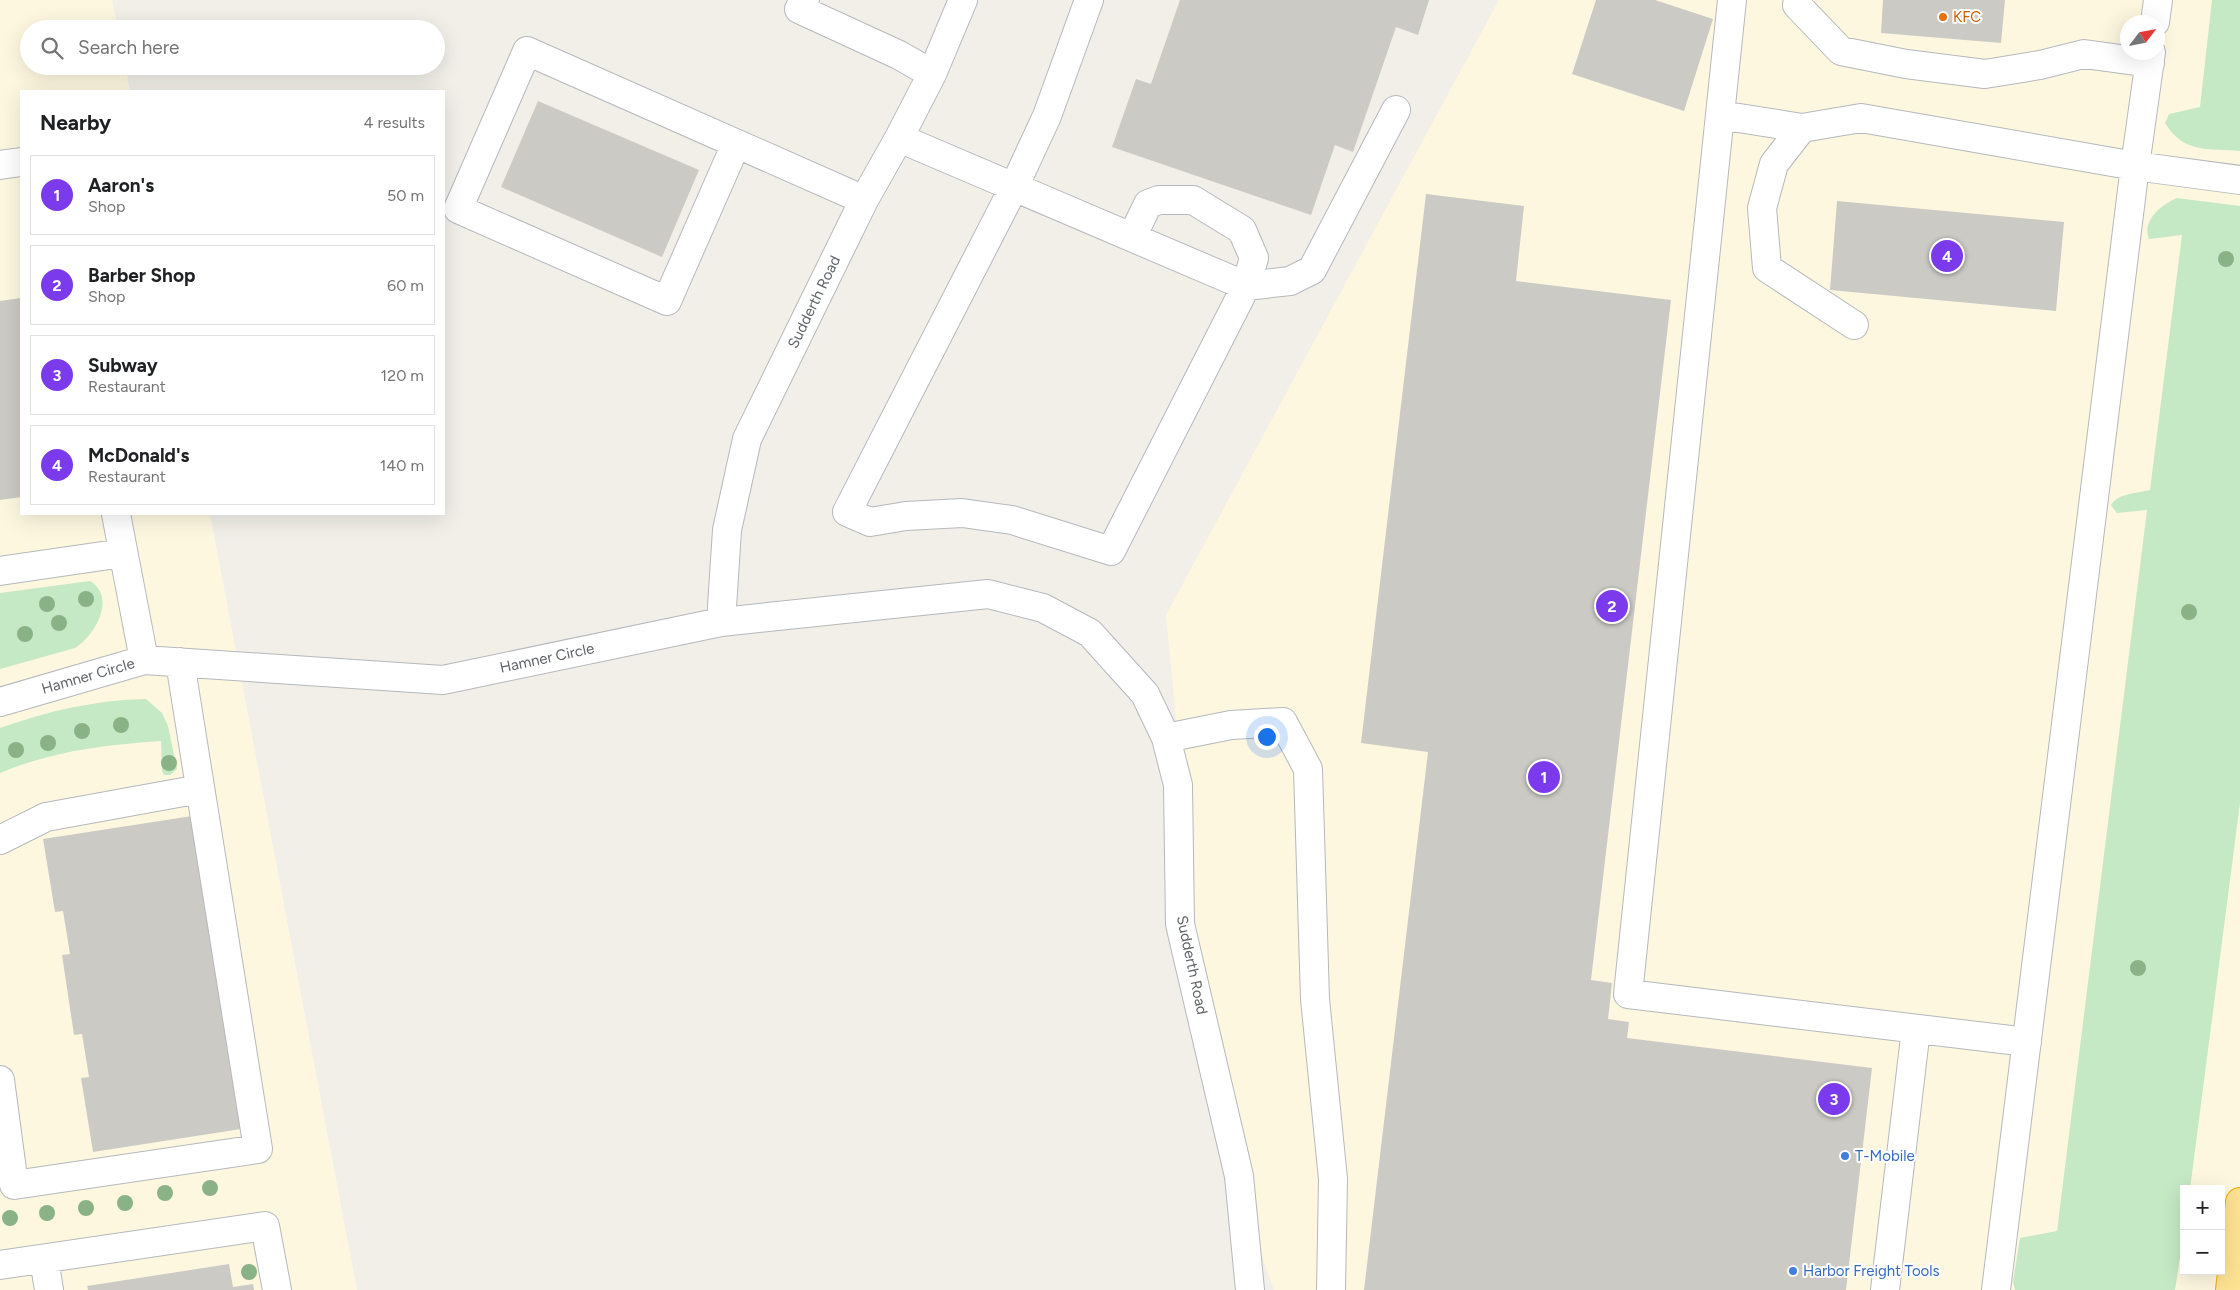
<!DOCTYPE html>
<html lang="en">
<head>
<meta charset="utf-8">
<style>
  :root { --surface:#fff; --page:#f2f2f2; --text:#202124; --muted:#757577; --line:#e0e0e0; --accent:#7c3aed }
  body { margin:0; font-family:Figtree,sans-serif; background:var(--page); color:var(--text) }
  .controls { position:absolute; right:15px; bottom:15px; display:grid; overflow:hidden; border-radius:0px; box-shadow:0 5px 20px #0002 }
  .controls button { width:45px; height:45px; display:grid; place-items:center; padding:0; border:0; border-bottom:1px solid var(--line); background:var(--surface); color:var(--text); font:25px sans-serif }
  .compass { position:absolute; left:2120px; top:15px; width:45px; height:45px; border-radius:50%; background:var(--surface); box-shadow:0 5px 20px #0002; rotate:58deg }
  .you { position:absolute; left:1266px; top:736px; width:18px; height:18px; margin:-12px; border:4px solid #fff; border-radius:50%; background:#1a73e8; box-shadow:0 0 0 8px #1a73e833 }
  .badge { display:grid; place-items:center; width:32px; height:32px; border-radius:50%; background:var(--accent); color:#fff; font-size:16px; font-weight:700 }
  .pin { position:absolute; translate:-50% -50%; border:2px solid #fff; box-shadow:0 1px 5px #0006 }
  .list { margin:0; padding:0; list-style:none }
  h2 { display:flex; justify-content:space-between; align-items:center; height:65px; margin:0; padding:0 20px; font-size:21px }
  h2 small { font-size:16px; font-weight:400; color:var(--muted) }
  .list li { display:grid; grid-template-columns:32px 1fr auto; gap:15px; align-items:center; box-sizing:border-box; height:80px; margin:0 10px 10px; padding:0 10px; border:1px solid var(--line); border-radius:0px }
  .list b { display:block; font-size:19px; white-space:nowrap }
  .list p { margin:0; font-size:16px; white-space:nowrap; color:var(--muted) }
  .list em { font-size:16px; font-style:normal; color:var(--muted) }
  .icon { flex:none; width:28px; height:28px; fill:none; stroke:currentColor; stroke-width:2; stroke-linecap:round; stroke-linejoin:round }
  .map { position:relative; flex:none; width:2240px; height:1290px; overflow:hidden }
  .search { position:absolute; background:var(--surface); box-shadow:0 5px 20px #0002; left:20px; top:20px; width:425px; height:55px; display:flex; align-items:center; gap:12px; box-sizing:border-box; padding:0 18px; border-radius:28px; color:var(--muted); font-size:19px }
  .panel { position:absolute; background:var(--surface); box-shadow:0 5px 20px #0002; left:20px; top:90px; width:425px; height:425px; border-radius:0px }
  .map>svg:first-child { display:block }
  .commercial { fill:#fef7e0; fill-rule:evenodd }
  .green { fill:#c5e8c5 }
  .building { fill:#cccac5 }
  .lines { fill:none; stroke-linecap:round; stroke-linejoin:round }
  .minor-casing { stroke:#b5b8bc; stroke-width:30 }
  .highway-casing { stroke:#f9ab00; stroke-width:30 }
  .minor { stroke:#fff; stroke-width:28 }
  .highway { stroke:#fde293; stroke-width:28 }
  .tree { fill:#89b387 }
  .food-dot { fill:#e8710a; stroke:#fff; stroke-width:2 }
  .shop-dot { fill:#3f7fe0; stroke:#fff; stroke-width:2 }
  .labels { text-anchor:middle; stroke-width:4; stroke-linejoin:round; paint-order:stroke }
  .food-label { font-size:15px; fill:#c56008; stroke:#fff; text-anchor:start }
  .street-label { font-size:15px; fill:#5f6368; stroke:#fff }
  .shop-label { font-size:15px; fill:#366cbe; stroke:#fff; text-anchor:start }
</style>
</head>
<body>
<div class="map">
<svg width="2240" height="1290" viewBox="0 0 2240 1290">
  <rect width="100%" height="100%" fill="#f1efe8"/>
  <path class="commercial" d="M0,0H112L118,29H29V66H125L130,91H21V514H210L357,1290H0Z
    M1499,0H2240V1290H1274L1215,1122L1166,615ZM2128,22H2158V52H2128ZM2184,1189H2221V1271H2184Z"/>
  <path class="green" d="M2212,0H2240V151C2208,148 2184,154 2165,123L2169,114L2200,107Z
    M2177,198L2240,206V803L2190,1189H2184V1231L2175,1290H2015L2013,1282L2020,1238L2057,1231L2147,510L2117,513L2111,505C2118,493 2138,493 2150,490L2182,235L2149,239C2141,220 2163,204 2177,198Z
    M90,581C117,597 95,636 75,648L0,669V593Z
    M146,699L162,713L168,726L177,769L170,775H164L162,771L161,741C105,745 52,751 0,773V728C48,711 95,700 146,699Z"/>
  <path class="building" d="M1180,0H1429L1418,35L1396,27L1353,152L1335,145L1311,215L1112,147L1136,79L1151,84Z
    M1596,0H1655L1713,19L1684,111L1572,74Z
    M1883,0H2005L2001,43L1881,33Z
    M538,101L699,170L662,257L501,187Z
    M1426,194L1524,206L1516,281L1671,300L1591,980L1612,983L1608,1019L1629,1022L1627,1038L1872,1068L1846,1290H1364L1428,752L1361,743Z
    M1837,201L2064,222L2056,311L1830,290Z
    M21,298V497L0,500V301Z
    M192,816L241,1129L93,1152L81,1078L89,1077L82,1034L74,1035L62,955L70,954L63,911L55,912L43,839Z
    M229,1264L233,1287L253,1284L254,1290H88L87,1286Z"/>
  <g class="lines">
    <g class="minor-casing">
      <path id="minor" d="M805,0L799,9L899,55L932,74
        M1732,0L1628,994L2027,1042
        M1798,0L1797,5L1841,51L1906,64L1985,74L2040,65L2084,54L2150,63
        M2155,22L2158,0
        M1720,115L1802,128
        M899,138L1014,187L1047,116L1089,0
        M736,144L667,301L458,209L527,51L864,200
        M0,165L21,162
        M1014,187L1246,286L1111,551L1012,520L962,513L906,516L870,522L847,512Z
        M1132,237L1148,204L1159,200H1193L1242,230L1254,258L1246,286L1290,281L1312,270L1396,110
        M1854,325L1767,268L1762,208L1774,164L1802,128L1861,118L2135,166L2240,180
        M116,514L144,660
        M0,571L123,553
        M721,622L727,530L747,439L864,200L899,138L932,74L963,0
        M0,702L144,660L443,680L721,622L988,594L1043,608L1090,633L1145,694L1166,738L1178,785L1180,924L1239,1176L1250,1290
        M1166,738L1231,725L1283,722L1308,769L1315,999L1333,1179L1331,1290
        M0,840L46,817L200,789
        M0,1080L14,1185L258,1149L180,662
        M44,1259L49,1290
        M0,1265L265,1226L277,1290
        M1885,1290L1916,1029
        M1996,1290L2135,166L2151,52"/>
    </g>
    <g class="highway-casing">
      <path id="highway" d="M2230,1290L2240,1202"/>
    </g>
    <use href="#minor" class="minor"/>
    <use href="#highway" class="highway"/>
  </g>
  <g class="tree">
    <circle cx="2226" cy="259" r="8"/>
    <circle cx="86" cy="599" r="8"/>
    <circle cx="47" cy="604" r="8"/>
    <circle cx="2189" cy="612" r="8"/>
    <circle cx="59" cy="623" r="8"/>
    <circle cx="25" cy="634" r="8"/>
    <circle cx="121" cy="725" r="8"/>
    <circle cx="82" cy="731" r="8"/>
    <circle cx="48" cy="743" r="8"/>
    <circle cx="16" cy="750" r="8"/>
    <circle cx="169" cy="763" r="8"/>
    <circle cx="2138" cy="968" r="8"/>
    <circle cx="210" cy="1188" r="8"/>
    <circle cx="165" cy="1193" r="8"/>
    <circle cx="125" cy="1203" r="8"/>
    <circle cx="86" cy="1208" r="8"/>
    <circle cx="47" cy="1213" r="8"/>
    <circle cx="10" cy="1218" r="8"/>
    <circle cx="249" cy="1272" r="8"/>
  </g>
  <circle class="food-dot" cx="1943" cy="17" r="5"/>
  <g class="shop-dot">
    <circle cx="1845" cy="1156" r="5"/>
    <circle cx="1793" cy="1271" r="5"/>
  </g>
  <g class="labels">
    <g class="food-label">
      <text x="1953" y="22">KFC</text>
    </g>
    <g class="street-label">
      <text transform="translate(814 302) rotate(-64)" y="5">Sudderth Road</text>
      <text transform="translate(547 658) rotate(-12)" y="5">Hamner Circle</text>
      <text transform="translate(88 676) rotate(-16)" y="5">Hamner Circle</text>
      <text transform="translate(1192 965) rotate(78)" y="5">Sudderth Road</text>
    </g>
    <g class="shop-label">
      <text x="1855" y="1161">T-Mobile</text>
      <text x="1803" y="1276">Harbor Freight Tools</text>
    </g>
  </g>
</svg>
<div class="controls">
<button>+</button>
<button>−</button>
</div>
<svg class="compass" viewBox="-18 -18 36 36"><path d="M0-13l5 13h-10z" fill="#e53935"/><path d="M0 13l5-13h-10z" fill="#757577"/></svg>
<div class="you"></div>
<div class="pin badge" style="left:1544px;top:777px">1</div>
<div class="pin badge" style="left:1612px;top:606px">2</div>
<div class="pin badge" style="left:1834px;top:1099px">3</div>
<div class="pin badge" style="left:1947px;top:256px">4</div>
<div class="search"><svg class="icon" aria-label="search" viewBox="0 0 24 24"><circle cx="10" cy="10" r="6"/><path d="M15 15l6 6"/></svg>Search here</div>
<section class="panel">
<h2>Nearby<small>4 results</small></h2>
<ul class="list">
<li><span class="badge">1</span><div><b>Aaron's</b><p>Shop</p></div><em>50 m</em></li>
<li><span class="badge">2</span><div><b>Barber Shop</b><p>Shop</p></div><em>60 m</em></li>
<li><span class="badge">3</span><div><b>Subway</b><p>Restaurant</p></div><em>120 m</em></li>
<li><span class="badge">4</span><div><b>McDonald's</b><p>Restaurant</p></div><em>140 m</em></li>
</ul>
</section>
</div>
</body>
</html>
